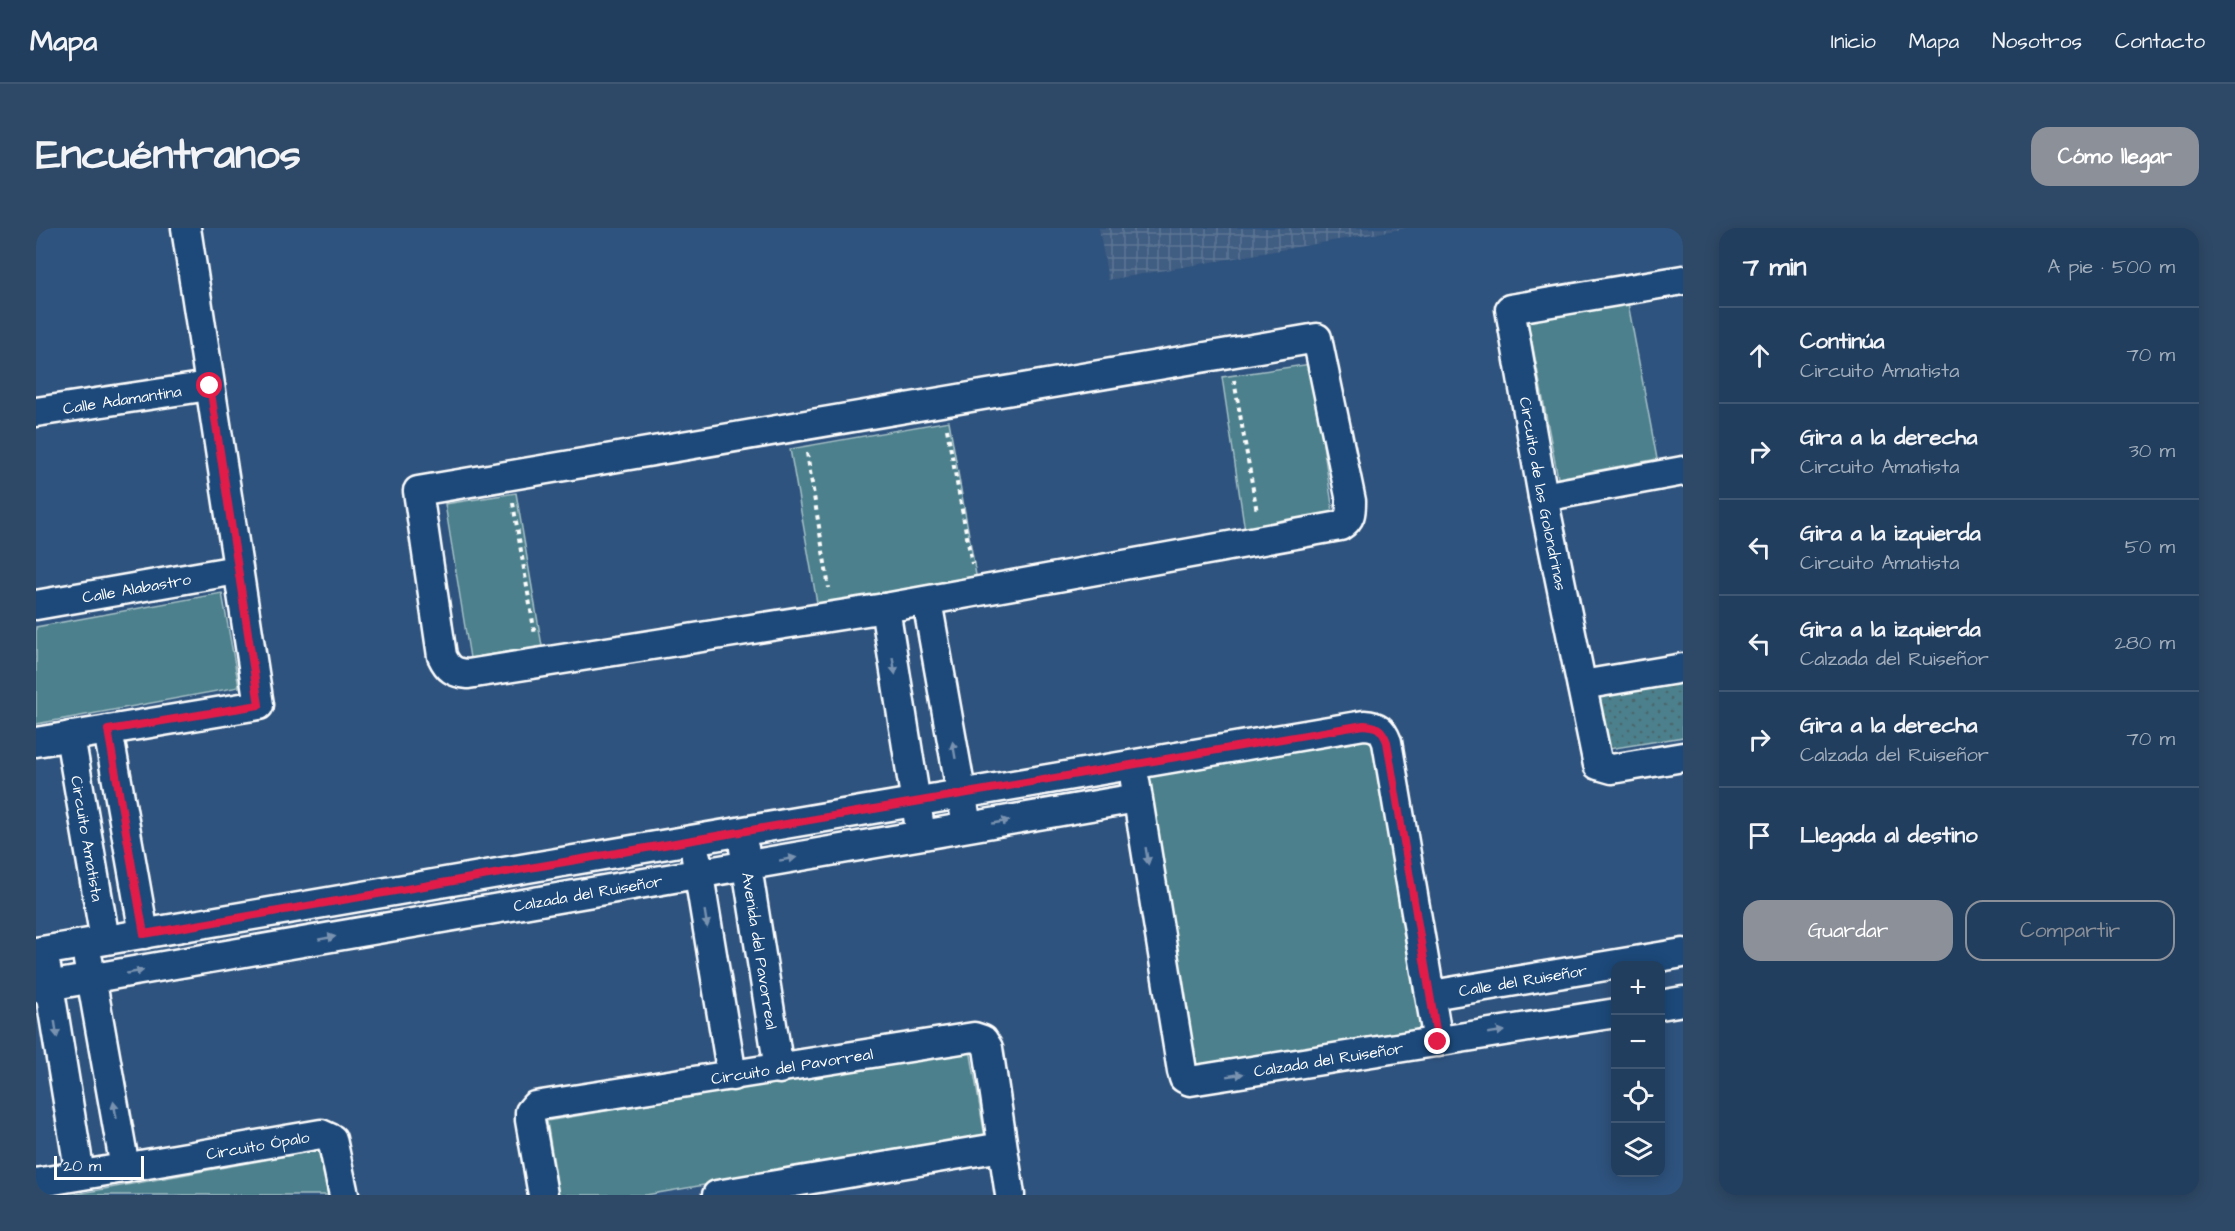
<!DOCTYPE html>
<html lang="es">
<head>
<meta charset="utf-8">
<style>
  :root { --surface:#223e5e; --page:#2e4967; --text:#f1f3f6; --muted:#a2aebc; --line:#3f5773; --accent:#8c9099 }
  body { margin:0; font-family:"Architects Daughter",sans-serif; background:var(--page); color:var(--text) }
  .controls { position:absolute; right:18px; bottom:18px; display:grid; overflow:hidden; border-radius:12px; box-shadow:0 3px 15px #0003 }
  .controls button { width:54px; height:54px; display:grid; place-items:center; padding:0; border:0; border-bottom:2px solid var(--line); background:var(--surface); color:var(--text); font:30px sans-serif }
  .scale { position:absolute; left:18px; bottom:15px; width:90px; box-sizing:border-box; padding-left:6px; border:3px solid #fff; border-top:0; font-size:16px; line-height:21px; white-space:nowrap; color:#fff; -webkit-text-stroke:4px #1f4a7a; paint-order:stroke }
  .stop { position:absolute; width:18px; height:18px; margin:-14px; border:4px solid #e11d48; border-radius:50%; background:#fff }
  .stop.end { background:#e11d48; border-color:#fff; box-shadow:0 2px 6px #0008 }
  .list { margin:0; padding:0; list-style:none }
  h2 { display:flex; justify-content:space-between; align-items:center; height:78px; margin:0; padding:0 24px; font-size:26px }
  h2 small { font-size:20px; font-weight:400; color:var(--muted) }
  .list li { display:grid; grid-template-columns:39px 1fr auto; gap:18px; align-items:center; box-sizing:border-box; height:96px; padding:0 24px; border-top:2px solid var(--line) }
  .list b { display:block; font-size:22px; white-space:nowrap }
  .list p { margin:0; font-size:20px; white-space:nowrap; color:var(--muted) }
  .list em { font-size:20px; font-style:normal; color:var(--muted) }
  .actions { display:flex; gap:12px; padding:18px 24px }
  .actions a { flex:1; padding:14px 0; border:2px solid var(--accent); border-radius:18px; text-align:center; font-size:21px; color:var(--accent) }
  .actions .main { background:var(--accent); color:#fff }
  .icon { flex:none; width:33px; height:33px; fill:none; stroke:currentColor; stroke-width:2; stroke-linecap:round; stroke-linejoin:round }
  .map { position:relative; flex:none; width:1647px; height:967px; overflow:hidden; border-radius:18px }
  header { display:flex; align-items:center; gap:36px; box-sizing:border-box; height:84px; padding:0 30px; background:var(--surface); border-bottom:2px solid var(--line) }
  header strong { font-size:28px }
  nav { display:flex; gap:33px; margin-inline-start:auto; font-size:21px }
  .intro { display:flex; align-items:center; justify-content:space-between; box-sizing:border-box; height:144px; padding:0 36px }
  h1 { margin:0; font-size:42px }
  .button { padding:15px 27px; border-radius:18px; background:var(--accent); color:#fff; font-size:21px; font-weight:700 }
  main { display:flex; gap:36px; padding:0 36px }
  aside { flex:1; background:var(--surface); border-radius:18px; box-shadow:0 3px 15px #0003 }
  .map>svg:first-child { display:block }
  .industrial { fill:url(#industrial-grid) }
  .grass { fill:url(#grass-dots); stroke:#a6c0c6; stroke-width:1.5 }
  .park { fill:#4c808c; stroke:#a6c0c6; stroke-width:1.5 }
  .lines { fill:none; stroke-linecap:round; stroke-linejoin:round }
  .minor-casing { stroke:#fff; stroke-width:33 }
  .path { stroke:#fff; stroke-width:4; stroke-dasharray:4.5 4.5; stroke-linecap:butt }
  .minor { stroke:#1f4a7a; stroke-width:28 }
  .oneway { fill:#7992af }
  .route { stroke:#e11d48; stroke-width:8 }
  .labels { text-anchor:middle; stroke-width:6; stroke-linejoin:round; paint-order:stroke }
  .street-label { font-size:16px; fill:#fff; stroke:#1f4a7a }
</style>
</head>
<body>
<header>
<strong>Mapa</strong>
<nav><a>Inicio</a><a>Mapa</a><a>Nosotros</a><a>Contacto</a></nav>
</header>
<div class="intro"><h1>Encuéntranos</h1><a class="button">Cómo llegar</a></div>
<main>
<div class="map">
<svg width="1647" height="967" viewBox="0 0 1647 967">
  <defs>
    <pattern id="industrial-grid" width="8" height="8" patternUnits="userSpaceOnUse" patternTransform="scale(1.5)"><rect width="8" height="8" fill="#415d82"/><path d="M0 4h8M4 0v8" fill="none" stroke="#5e7595"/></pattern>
    <pattern id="grass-dots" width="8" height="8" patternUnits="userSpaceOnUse" patternTransform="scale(1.5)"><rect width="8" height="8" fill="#4c808c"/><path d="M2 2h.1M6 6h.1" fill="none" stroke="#4c666c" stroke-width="1.8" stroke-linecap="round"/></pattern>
  </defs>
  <rect width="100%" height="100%" fill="#2e537e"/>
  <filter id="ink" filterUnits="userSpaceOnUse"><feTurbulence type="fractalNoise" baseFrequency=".0167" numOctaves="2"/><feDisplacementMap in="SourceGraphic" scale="12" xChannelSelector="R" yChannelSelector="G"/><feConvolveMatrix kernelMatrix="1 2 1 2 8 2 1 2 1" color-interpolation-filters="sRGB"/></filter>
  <g filter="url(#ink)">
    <path class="industrial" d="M1063,0H1371L1072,52Z"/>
    <path class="grass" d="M1647,454V509L1573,521L1563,469Z"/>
    <path class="park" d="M1591,70L1621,231L1522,250L1491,88Z
      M1275,136L1298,290L1209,303L1186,149Z
      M913,193L941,353L782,381L754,221Z
      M480,265L506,418L434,430L409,276Z
      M186,365L203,459L0,496V399Z
      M1339,502L1389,800L1158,839L1109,541Z
      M934,821L949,909L610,967H523L511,893Z
      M284,922L292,967H35Z"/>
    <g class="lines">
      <g class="minor-casing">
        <g id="minor">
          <path id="s1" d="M1647,52L1474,81L1507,269L1562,537L1576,541L1647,529"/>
          <path d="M1281,110L1315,273C1315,285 1315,291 1304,298L849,380L432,446C418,445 412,441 406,428L382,263Z"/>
          <path id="s2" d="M0,184L173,158"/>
          <path d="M1507,269L1647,243"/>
          <path d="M891,373L929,586"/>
          <path id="s3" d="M0,377L201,342"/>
          <path d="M849,380L883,594"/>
          <path d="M1546,457L1647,440"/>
          <path d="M72,502L108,706"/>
          <path id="s4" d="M34,508L69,712"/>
          <path d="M0,514L223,477L150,0"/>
          <path id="s5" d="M1099,553L1146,843L1148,850L1154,853L1580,785"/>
          <path id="s6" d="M708,620L743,841"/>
          <path d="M660,629L696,848"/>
          <path d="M0,724L1328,497C1342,498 1346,501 1351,514L1402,814"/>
          <path d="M52,732L89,940"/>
          <path d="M10,739L44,947"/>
          <path id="s7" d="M0,760L1101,570"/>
          <path id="s8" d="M1396,767L1647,725"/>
          <path d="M1624,777L1647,773"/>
          <path id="s9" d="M0,955L285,906L296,911L308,967"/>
          <path id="s10" d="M507,967L494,892V884L499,878L938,809L947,812L952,820L974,967"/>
          <path d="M681,967L966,919"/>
        </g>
      </g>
      <path class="path" d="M1198,152L1221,284
        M911,201L936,336
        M771,225L793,360
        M477,275L499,407"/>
      <use href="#minor" class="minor"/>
    </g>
    <defs><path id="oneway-solid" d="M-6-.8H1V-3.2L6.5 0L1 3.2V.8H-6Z" transform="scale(1.5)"/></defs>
    <g class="oneway">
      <use href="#oneway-solid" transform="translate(858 438) rotate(81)"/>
      <use href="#oneway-solid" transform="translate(918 522) rotate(-100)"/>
      <use href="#oneway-solid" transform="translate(965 594) rotate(-10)"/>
      <use href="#oneway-solid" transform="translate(1111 628) rotate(81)"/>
      <use href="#oneway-solid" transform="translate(752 631) rotate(-10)"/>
      <use href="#oneway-solid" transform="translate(670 691) rotate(81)"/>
      <use href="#oneway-solid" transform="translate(291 710) rotate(-10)"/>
      <use href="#oneway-solid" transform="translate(99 744) rotate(-10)"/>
      <use href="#oneway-solid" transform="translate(20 801) rotate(81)"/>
      <use href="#oneway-solid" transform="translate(1460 804) rotate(-9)"/>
      <use href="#oneway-solid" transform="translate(1199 847) rotate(-9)"/>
      <use href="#oneway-solid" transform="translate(79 882) rotate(-100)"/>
    </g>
  </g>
  <g class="lines" filter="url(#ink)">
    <path class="route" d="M174,158L223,477L72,502L108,706L1328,497C1342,498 1346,501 1351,514L1402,814"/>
  </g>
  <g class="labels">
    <g class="street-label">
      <text dy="6" stroke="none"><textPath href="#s2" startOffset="87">Calle Adamantina</textPath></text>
      <text dy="6" stroke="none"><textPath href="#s1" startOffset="363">Circuito de las Golondrinas</textPath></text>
      <text dy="6" stroke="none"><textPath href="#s3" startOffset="102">Calle Alabastro</textPath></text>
      <text dy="6" stroke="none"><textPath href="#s4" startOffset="104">Circuito Amatista</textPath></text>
      <text dy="6" stroke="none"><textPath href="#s7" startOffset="560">Calzada del Ruiseñor</textPath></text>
      <text dy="6" stroke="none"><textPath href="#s6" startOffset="104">Avenida del Pavorreal</textPath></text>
      <text dy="6" stroke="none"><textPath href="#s8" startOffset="92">Calle del Ruiseñor</textPath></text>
      <text dy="6" stroke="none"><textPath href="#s5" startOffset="448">Calzada del Ruiseñor</textPath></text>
      <text dy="6" stroke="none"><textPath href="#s10" startOffset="352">Circuito del Pavorreal</textPath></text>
      <text dy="6" stroke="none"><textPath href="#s9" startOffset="225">Circuito Ópalo</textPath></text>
    </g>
  </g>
</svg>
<div class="controls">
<button>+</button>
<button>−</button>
<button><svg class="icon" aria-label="locate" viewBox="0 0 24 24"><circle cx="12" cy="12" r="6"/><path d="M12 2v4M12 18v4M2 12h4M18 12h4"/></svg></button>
<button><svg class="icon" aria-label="layers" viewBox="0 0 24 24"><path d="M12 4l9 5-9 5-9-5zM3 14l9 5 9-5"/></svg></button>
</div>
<div class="scale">20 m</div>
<div class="stop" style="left:174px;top:158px"></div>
<div class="stop end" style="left:1402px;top:814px"></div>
</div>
<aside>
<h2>7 min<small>A pie · 500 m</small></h2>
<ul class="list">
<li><svg class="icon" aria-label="ahead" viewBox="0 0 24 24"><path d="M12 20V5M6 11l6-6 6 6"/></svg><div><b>Continúa</b><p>Circuito Amatista</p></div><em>70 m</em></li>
<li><svg class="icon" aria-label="right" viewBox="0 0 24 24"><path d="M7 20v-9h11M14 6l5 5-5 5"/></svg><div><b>Gira a la derecha</b><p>Circuito Amatista</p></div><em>30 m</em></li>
<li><svg class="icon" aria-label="left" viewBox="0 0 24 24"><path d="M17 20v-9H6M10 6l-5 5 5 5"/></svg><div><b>Gira a la izquierda</b><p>Circuito Amatista</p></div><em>50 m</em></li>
<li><svg class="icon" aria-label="left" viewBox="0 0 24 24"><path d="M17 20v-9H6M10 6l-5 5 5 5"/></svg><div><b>Gira a la izquierda</b><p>Calzada del Ruiseñor</p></div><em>280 m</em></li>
<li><svg class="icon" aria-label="right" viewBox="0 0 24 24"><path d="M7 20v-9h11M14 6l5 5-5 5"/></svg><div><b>Gira a la derecha</b><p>Calzada del Ruiseñor</p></div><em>70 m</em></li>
<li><svg class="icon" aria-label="arrive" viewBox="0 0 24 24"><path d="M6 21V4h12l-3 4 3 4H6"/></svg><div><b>Llegada al destino</b></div></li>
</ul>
<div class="actions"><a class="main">Guardar</a><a>Compartir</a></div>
</aside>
</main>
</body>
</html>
